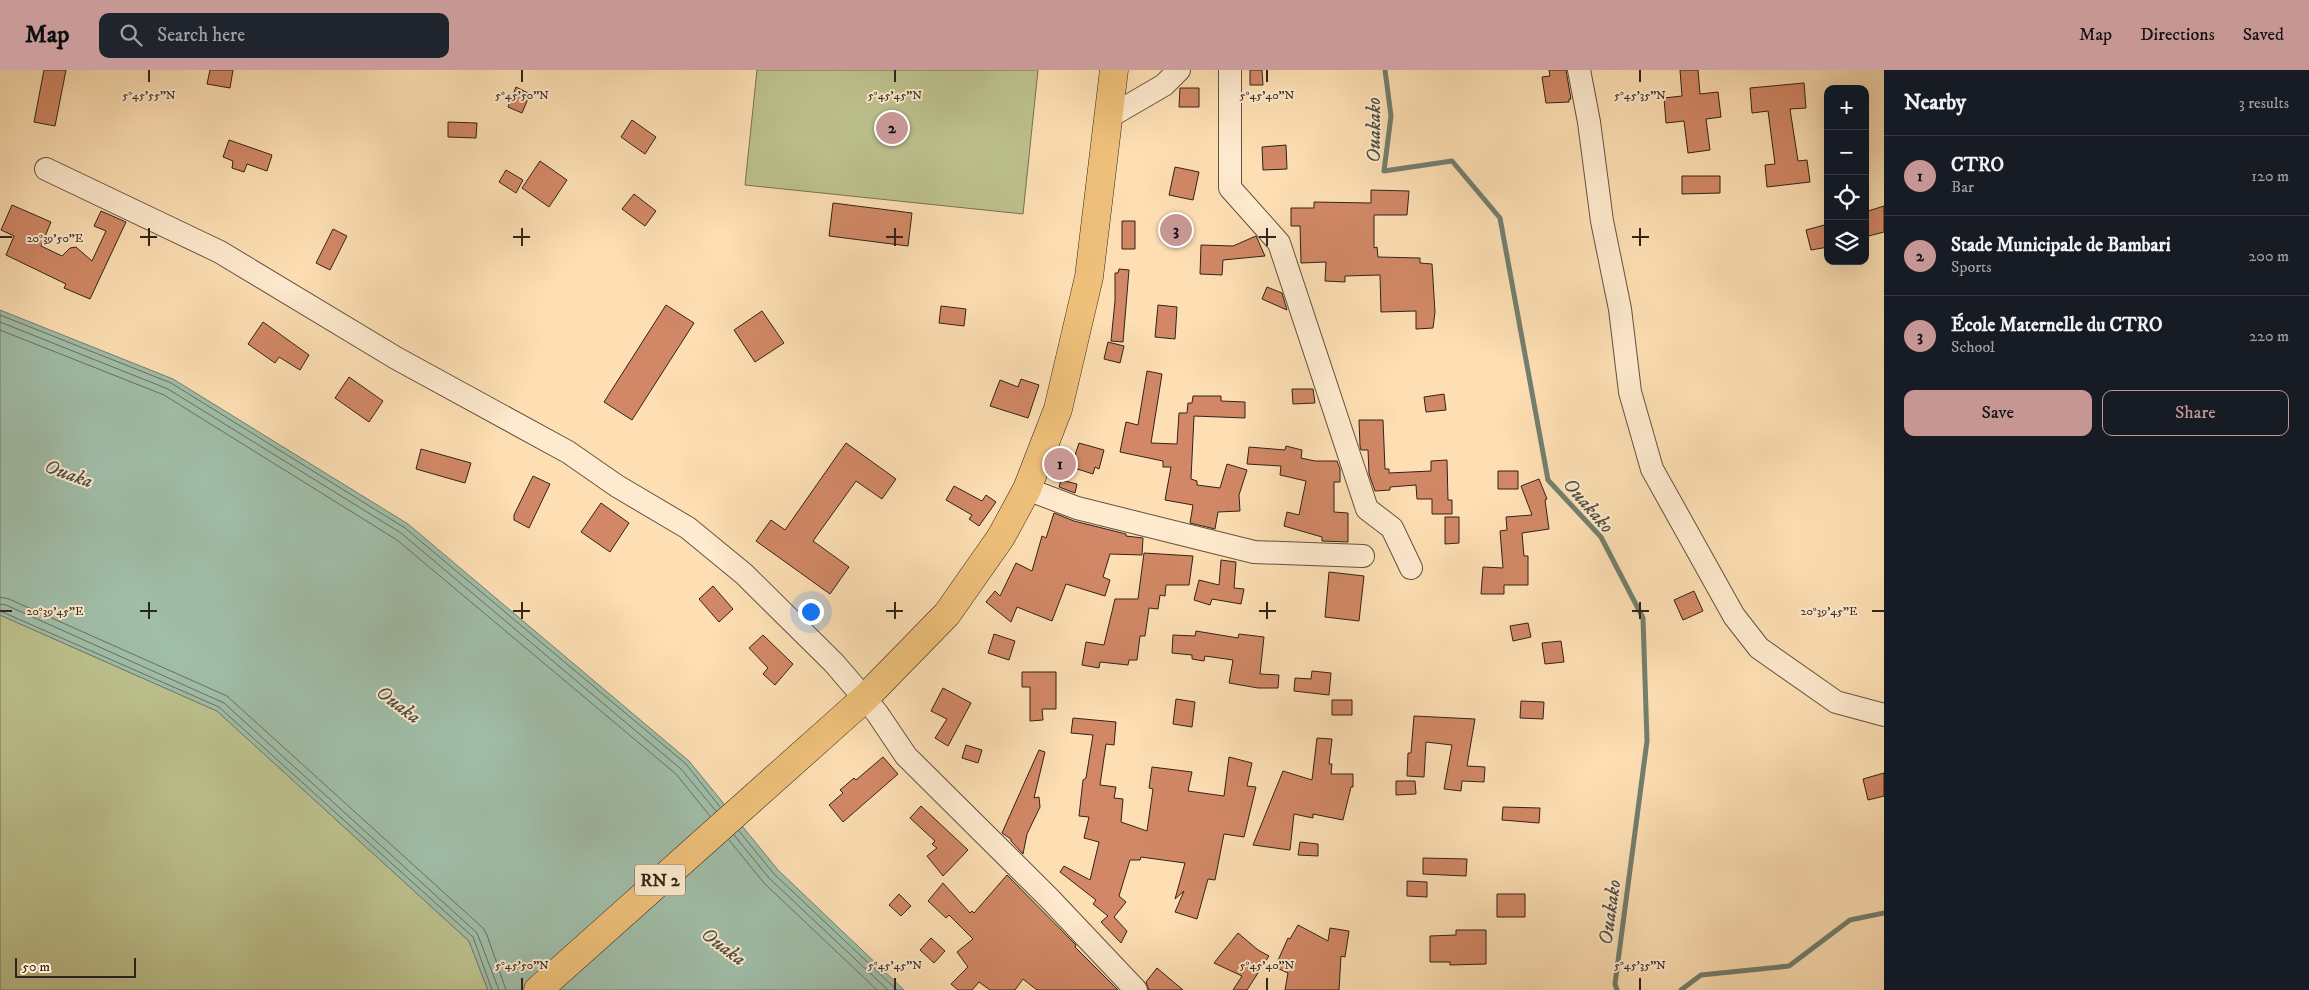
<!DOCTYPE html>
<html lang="en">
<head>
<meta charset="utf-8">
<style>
  :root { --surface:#171b24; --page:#20242c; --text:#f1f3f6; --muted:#9ea1a6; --line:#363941; --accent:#c59692 }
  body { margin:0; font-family:"IM FELL DW Pica",serif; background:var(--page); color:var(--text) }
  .controls { position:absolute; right:15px; top:15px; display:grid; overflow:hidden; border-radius:10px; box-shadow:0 5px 20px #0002 }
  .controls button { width:45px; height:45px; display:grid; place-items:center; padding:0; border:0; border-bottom:1px solid var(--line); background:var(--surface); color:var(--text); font:25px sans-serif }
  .scale { position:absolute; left:15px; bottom:12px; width:121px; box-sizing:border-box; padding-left:5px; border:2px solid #302319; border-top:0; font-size:14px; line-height:18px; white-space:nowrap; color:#302319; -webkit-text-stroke:4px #feeace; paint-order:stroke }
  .you { position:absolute; left:810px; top:541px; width:18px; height:18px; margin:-12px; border:4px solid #fff; border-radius:50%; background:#1a73e8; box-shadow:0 0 0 8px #1a73e833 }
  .badge { display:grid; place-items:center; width:32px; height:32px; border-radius:50%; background:var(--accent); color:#111; font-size:16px; font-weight:700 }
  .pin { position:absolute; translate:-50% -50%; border:2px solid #fff; box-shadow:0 1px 5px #0006 }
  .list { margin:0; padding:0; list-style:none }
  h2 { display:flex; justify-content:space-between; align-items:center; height:65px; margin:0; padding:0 20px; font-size:21px }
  h2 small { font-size:16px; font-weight:400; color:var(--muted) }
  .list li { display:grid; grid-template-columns:32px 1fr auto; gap:15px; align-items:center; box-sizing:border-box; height:80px; padding:0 20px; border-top:1px solid var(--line) }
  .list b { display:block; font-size:19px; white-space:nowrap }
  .list p { margin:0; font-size:16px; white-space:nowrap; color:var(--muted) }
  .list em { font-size:16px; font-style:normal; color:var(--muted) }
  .actions { display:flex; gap:10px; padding:15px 20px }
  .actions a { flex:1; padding:11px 0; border:1px solid var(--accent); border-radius:10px; text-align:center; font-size:18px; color:var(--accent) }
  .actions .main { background:var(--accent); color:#111 }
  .icon { flex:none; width:28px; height:28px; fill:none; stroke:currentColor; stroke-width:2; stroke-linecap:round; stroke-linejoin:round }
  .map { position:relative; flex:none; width:1884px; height:920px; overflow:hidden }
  header { display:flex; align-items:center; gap:30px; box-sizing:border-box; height:70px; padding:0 25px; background:var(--accent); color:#111 }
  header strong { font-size:24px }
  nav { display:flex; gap:28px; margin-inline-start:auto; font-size:18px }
  .search { width:350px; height:45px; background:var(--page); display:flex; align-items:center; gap:12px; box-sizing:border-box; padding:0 18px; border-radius:10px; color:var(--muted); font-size:19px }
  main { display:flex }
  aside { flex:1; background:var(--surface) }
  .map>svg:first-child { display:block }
  .green { fill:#bdc28e; stroke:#767254 }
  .water { fill:#a0bda8; stroke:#737f6f }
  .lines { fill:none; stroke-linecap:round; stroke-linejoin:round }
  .shore { stroke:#687060; stroke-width:1 }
  .stream { stroke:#737f6f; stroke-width:5 }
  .building { fill:#d28866; stroke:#302319 }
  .minor-casing { stroke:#635240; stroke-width:24 }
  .major-casing { stroke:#302319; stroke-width:29 }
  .minor { stroke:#feeace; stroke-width:22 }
  .major { stroke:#eec07a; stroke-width:28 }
  .ticks { fill:none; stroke:#302319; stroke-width:2 }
  .labels { text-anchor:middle; stroke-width:4; stroke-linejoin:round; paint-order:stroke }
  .shield { fill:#feeace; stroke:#6e5f4f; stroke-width:1 }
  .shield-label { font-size:18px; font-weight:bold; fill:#302319 }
  .water-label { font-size:20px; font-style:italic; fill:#525144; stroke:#feeace }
  .ticks-label { font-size:12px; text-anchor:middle; fill:#302319; stroke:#feeace; stroke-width:4; stroke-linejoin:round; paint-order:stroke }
</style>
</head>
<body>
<header>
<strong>Map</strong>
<div class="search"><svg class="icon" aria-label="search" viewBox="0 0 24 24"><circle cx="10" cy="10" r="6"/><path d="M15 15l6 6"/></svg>Search here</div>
<nav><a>Map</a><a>Directions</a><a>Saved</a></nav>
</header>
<main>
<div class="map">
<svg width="1884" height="920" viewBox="0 0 1884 920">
  <rect width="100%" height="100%" fill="#fddfb3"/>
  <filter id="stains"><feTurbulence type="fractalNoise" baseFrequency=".004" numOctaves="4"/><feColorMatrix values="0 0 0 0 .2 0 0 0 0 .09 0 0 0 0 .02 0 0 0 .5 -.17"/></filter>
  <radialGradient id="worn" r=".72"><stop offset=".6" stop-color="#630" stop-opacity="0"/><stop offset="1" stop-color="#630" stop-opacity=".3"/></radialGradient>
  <path class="green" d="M757,0H1038L1023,144L745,115Z
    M0,545L217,641L469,871L488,920H0Z"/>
  <path class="water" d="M0,240L173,309L408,454L689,691L778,800L904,920H488L469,871L217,641L0,545Z"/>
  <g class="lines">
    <path class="shore" d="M0,245L171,313L405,458L686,694L720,737
      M0,252L168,319L401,463L681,699L716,741
      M0,260L164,325L397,470L676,704L710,746
      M0,527L9,529L227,626L483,858L487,865L506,920
      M0,534L6,535L224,633L477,863L499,920
      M0,541L219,637L473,867L492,920
      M739,761L774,804L897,920
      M734,765L769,808L888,920
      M729,770L764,813L877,920"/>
    <path class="stream" d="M1385,0L1391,46L1384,101L1452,91L1500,148L1548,410L1601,467L1643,548L1647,671L1615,914L1617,920
      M1681,920L1701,905L1789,896L1850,850L1884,843"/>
  </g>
  <path class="building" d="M44,0H66L55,56L34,52Z
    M210,0H233L230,18L207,14Z
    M1250,0H1262L1263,15H1250Z
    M1549,0H1566L1571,29H1569V32L1546,33L1542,7L1550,6Z
    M1680,0H1698L1700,24L1718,22L1721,47L1706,49L1710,80L1688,83L1684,51L1666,53L1664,28L1682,26Z
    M1804,13L1806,38L1790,39L1798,91L1807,90L1810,112L1767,117L1765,95L1775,94L1768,41L1752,43L1750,18Z
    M516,17L530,24L522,43L508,37Z
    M1180,18H1199V37H1179Z
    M632,50L656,67L645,84L621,67Z
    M448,52L477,53L476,68L448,67Z
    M229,70L272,85L267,101L247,94L244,102L232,98L233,91L223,87Z
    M1286,75L1287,99L1263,100L1262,77Z
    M540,91L567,110L549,137L522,118Z
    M1175,97L1199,102L1193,130L1169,125Z
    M506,100L523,110L516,123L499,112Z
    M1682,106H1720V123L1682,124Z
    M1371,120L1409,121L1407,145H1374V178L1377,177L1378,187L1420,188V193L1432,194L1435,242L1433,258L1416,259V241L1381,242L1380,205L1345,206V212L1325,211L1326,192L1301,193L1300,156H1291V138H1314V132L1371,133Z
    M634,124L656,141L645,156L622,139Z
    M833,133L912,143L908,176L829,166Z
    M12,135L51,152L41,176L62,186L70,178L76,177L92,191L106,161L94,156L101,141L126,152L90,229L64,218L66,214L6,185L14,166L1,160Z
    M1884,136V162L1865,167V142Z
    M1122,151H1135V179H1122Z
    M1828,154V177L1811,180L1806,160Z
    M333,159L347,166L330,200L316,193Z
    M1256,166L1265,186L1223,190L1222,205L1200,204L1201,175L1233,176Z
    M1119,199L1129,200L1123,272L1111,271L1115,231V203H1118Z
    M1267,217L1282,223L1287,240L1262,229Z
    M666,235L694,253L632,350L604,332Z
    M1158,235L1177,237L1175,269L1155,267Z
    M941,236L966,239L964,256L939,253Z
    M762,241L784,273L755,292L734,260Z
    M263,252L309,285L300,300L279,287L275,293L248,274Z
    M1108,272L1124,276L1120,293L1104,289Z
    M1147,301L1162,304L1151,373L1177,374L1179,343H1187L1188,333H1192L1193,326H1221V331L1245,332V348L1194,346L1191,409L1197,411V415L1220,418L1227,394L1247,400L1239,425L1240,441L1218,442L1215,459L1190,453L1193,435L1165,430L1171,397H1163V391L1120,382L1126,352L1138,355Z
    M349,307L383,331L369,352L335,328Z
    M1021,309L1039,315L1028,348L990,336L1000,310L1018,317Z
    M1292,319H1313L1315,333L1293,334Z
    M1444,324L1446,340L1426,342L1424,327Z
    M1359,350H1383L1385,399H1389V403L1431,401V391L1447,390L1448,430H1452V444H1432V429H1417L1416,415L1390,417V420L1375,421L1369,404L1368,380H1361L1360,376Z
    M846,373L896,409L882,429L856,411L813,471L849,497L830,524L756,471L771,450L785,460Z
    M1079,373L1104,380L1099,399L1095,397L1093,404L1071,397Z
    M1286,376L1302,380L1301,388L1315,391H1337L1340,399V412H1334V442L1348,443V472L1322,471V467L1284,456L1287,442L1299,445L1306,411L1280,405L1281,396L1247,394L1249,377L1285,380Z
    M421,379L471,393L465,413L416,399Z
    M1498,401H1518V419H1498Z
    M533,406L550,414L529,458L514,450V445Z
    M1539,409L1547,429L1545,430L1549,459L1522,463L1524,486H1528V515H1504V524H1481L1483,497L1503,498L1500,461L1507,460L1506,447L1532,445L1521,416Z
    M1061,410L1077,414L1075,423L1059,417Z
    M954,416L982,431L986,425L996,432L979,456L969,449L972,445L946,430Z
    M601,433L629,453L610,482L581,462Z
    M1054,443L1074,451L1126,464V466L1143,468L1142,485L1110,484L1103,507L1110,510L1105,526L1066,514L1052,551L1017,537L1011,552L986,532L995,521L1000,526L1016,493L1032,501L1042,466L1046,468Z
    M1445,447H1459V473L1445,474Z
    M1144,483L1193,486L1189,515H1166L1165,526L1160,525L1158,539L1149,538L1145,566H1140L1137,590H1129L1128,595L1100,592L1099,598L1082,595L1086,572L1104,575L1115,529H1138Z
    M1221,490L1236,492L1234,518L1244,519L1241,534L1212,529L1210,535L1194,530L1199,510L1219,515Z
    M1329,502L1364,506L1359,551L1325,547Z
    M713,516L733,539L719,552L699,529Z
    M1694,521L1703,541L1683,550L1674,530Z
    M1528,553L1531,567L1513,571L1510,556Z
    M1196,561L1238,568L1239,564L1264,567L1260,604L1279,605L1278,618H1258L1229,613L1233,590L1205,586L1204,591L1192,589V585L1172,583L1173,565L1195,566Z
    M994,564L1015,571L1009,590L988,583Z
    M763,565L793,594L775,615L763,604L768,598L749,578Z
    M1561,571L1564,592L1545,594L1542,573Z
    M1312,601L1331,603L1329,625L1294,621L1295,608L1311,609Z
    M1022,602H1056V639H1042L1043,650L1030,651V617H1022Z
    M943,618L971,633L948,676L935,668L947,649L931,641Z
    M1176,629L1195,632L1192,657L1173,654Z
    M1332,630H1352V645H1332Z
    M1521,631L1544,632L1543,649L1520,648Z
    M1414,646L1475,649L1467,696L1485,697L1484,712L1462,711L1461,721L1444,719L1452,675L1426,672L1424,707L1407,706L1408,683H1411Z
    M1073,648L1116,652L1114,675L1106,674L1100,715L1116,717L1114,728L1123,729L1121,752L1147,761L1153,719L1149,718L1152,697L1192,702L1188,721L1224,726L1229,687L1252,693L1247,716L1256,717L1244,767L1224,764L1215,810L1208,809L1197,849L1175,842L1184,821L1175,829L1185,793L1141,787L1140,790H1130L1119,826L1126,832L1114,847L1127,861L1121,873L1101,852L1108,846L1093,834L1096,830L1060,802L1064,796L1090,810L1099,772L1084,768L1089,747L1079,746L1083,710L1086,708L1093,665L1071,663Z
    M1317,668L1332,669L1329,694H1332L1331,704H1353V717H1351L1343,750L1313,744V748L1294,744L1290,780L1253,775L1283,701L1312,710Z
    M966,675L982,680L978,693L962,688Z
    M1039,680L1045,682L1034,728L1039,727L1040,737L1027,764L1023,784L1011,771V769L1002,763Z
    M883,687L898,704L843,752L829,735L843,723L840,720L854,708L856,710Z
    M1884,703V726L1868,730L1863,709Z
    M1396,711H1415L1416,724L1396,725Z
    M921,736L968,780L943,806L927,786L937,778L932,774L935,771L910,748Z
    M1503,737L1540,738L1539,753L1502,750Z
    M1300,772L1318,774V786L1298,785Z
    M1423,788L1467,789L1466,806L1423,804Z
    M1007,805L1076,875L1075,877L1118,920H1037L1023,909L1015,920H990L979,912L972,920H958L951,914L968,897L957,882L973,869L949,845L946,848L928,831L943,813L970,843L972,841L974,843Z
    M1407,811L1427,812V827L1407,826Z
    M899,824L911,836L901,846L889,835Z
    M1497,824H1525V847H1497Z
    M1298,855L1328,871L1330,858L1349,861L1345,887L1341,886L1339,920H1285L1288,903L1275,897L1288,868L1290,869Z
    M1456,860H1486V894L1450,895V892H1430V866L1456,865Z
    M1238,863L1258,880L1269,886L1247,920H1233L1242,906L1214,893Z
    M931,868L945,881L934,893L920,880Z
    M1157,898L1183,920H1149L1146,912Z"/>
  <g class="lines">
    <g class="minor-casing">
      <path id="minor" d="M1230,0V118L1279,173L1367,439L1392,458L1411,498
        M1579,0L1589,52L1602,151L1620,239L1630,322L1652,399L1734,546L1759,578L1836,632L1884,645
        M1109,47L1164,15L1179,0
        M46,99L220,182L396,288L568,382L617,416L688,458L744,504L834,593L877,643L906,686L1049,828L1136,920
        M1027,419L1077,438L1254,482L1363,486"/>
    </g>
    <g class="major-casing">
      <path id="major" d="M538,920L864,629L947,544L1001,467L1027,419L1058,339L1089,207L1114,0"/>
    </g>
    <use href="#minor" class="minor"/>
    <use href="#major" class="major"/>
  </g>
  <path class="ticks" d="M149,0V12M522,0V12M895,0V12M1267,0V12M1640,0V12M149,158V176M522,158V176M895,158V176M1267,158V176M1640,158V176M0,167H12M140,167H157M513,167H530M886,167H903M1259,167H1276M1632,167H1649M149,532V549M522,532V549M895,532V549M1267,532V549M1640,532V549M0,541H12M140,541H157M513,541H530M886,541H903M1259,541H1276M1632,541H1649M1872,541H1884M522,908V920M895,908V920M1267,908V920M1640,908V920"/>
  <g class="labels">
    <rect class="shield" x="635" y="794.5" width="50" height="31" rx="4"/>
    <g class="shield-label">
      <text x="660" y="816">RN 2</text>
    </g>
    <g class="water-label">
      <text transform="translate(1373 60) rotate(-90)" y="7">Ouakako</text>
      <text transform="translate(69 403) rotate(20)" y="7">Ouaka</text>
      <text transform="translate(1589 435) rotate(49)" y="7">Ouakako</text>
      <text transform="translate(399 634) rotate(37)" y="7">Ouaka</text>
      <text transform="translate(1609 842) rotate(-82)" y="7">Ouakako</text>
      <text transform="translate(724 876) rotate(37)" y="7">Ouaka</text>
    </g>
  </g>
  <g class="ticks-label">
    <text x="149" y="29">5°45'55"N</text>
    <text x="522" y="29">5°45'50"N</text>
    <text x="895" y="29">5°45'45"N</text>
    <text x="1267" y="29">5°45'40"N</text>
    <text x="1640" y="29">5°45'35"N</text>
    <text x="55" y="172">20°39'50"E</text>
    <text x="1829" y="545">20°39'45"E</text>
    <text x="55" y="545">20°39'45"E</text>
    <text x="522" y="899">5°45'50"N</text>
    <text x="895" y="899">5°45'45"N</text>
    <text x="1267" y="899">5°45'40"N</text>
    <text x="1640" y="899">5°45'35"N</text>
  </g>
  <rect width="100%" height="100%" filter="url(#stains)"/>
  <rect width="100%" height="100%" fill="url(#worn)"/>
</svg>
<div class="controls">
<button>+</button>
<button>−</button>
<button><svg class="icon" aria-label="locate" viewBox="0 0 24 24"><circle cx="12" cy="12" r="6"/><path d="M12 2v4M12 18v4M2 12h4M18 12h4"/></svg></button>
<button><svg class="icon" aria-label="layers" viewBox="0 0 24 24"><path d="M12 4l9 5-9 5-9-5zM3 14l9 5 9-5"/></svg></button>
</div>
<div class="scale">50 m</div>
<div class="you"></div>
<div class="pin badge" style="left:1060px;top:394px">1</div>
<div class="pin badge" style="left:892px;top:58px">2</div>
<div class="pin badge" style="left:1176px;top:160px">3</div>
</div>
<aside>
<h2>Nearby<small>3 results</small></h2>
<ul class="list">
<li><span class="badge">1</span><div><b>CTRO</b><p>Bar</p></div><em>120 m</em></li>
<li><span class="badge">2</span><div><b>Stade Municipale de Bambari</b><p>Sports</p></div><em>200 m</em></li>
<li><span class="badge">3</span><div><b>École Maternelle du CTRO</b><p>School</p></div><em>220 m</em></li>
</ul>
<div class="actions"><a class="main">Save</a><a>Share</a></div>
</aside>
</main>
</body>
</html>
